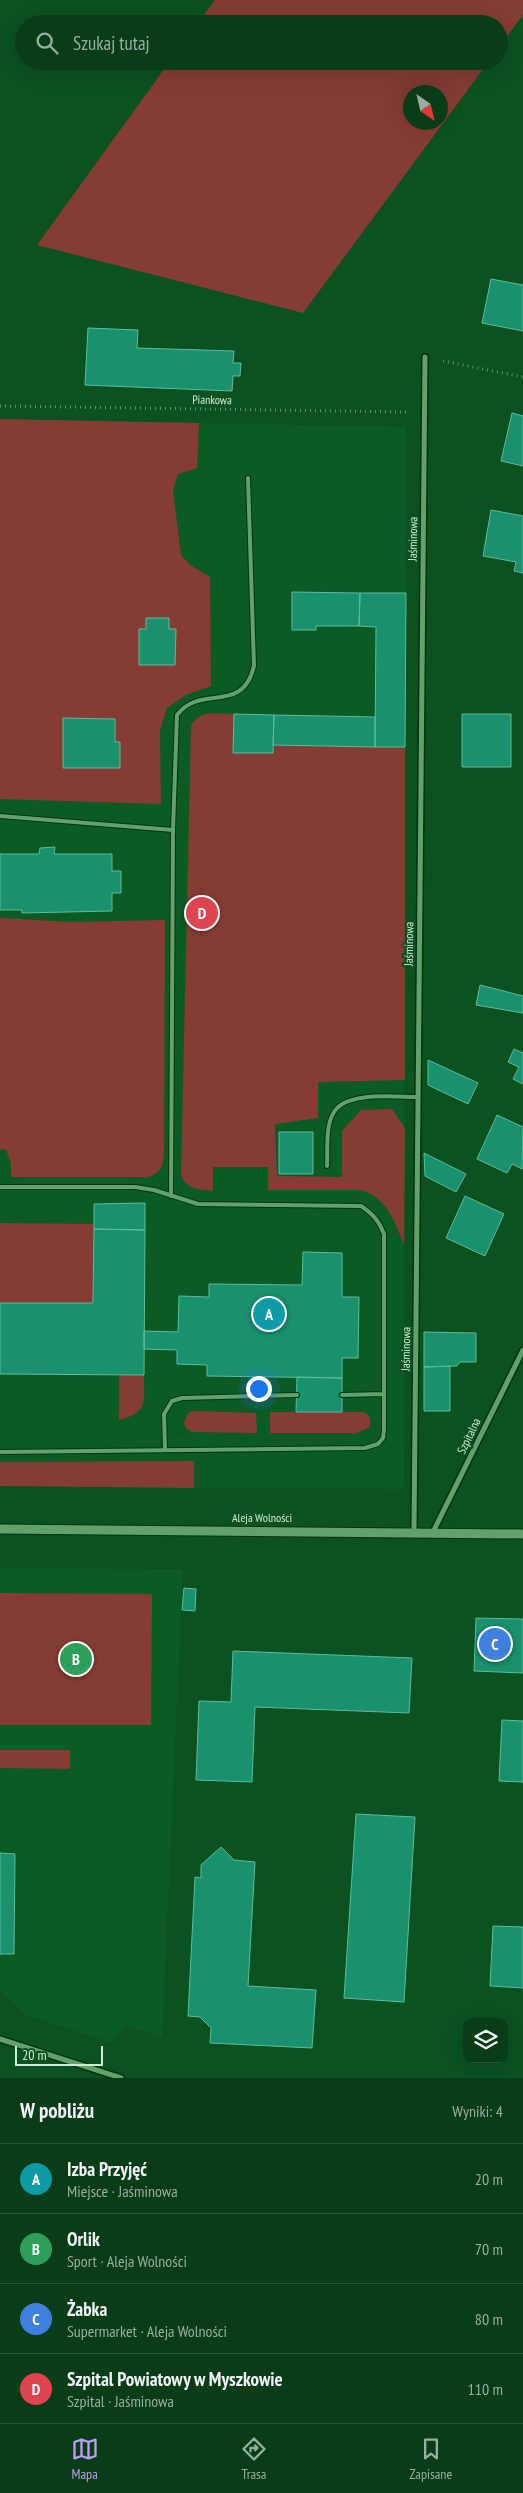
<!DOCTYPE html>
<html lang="pl">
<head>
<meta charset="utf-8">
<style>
  :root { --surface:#093d18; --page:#174825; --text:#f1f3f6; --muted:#99aea2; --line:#295637; --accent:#bca0f2 }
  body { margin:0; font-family:"PT Sans Narrow",sans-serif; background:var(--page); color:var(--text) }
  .controls { position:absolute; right:15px; bottom:15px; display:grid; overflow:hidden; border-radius:10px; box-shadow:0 5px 20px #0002 }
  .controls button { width:45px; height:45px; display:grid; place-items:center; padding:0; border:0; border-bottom:1px solid var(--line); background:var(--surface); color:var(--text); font:25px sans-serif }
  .compass { position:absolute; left:403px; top:85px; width:45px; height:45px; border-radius:50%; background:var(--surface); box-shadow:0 5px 20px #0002; rotate:146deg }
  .scale { position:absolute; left:15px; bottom:12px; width:88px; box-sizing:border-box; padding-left:5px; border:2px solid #cdedd0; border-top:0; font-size:14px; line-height:18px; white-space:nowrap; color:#cdedd0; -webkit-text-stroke:4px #0c5120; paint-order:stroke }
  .you { position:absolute; left:258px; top:1388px; width:18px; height:18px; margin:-12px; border:4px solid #fff; border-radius:50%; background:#1a73e8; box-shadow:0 0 0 8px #1a73e833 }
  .badge { display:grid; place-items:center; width:32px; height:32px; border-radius:50%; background:var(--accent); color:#fff; font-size:16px; font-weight:700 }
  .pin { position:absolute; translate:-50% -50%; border:2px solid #fff; box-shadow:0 1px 5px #0006 }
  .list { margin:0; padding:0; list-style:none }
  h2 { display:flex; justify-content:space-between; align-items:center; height:65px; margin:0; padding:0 20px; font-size:21px }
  h2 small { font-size:16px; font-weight:400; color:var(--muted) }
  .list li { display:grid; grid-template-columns:32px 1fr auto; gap:15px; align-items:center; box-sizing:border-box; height:70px; padding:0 20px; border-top:1px solid var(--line) }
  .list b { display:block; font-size:19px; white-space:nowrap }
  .list p { margin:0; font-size:16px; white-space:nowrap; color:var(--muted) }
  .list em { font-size:16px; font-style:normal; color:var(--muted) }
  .icon { flex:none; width:28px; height:28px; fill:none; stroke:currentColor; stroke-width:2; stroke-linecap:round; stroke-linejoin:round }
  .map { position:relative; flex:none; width:523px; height:2078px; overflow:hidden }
  .search { position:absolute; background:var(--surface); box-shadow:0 5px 20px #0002; left:15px; right:15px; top:15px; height:55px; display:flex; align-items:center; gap:12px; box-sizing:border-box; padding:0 18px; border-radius:28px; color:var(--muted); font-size:19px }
  .sheet { height:345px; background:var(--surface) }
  nav { display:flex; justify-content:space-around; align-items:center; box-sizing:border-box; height:70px; border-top:1px solid var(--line); background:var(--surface); font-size:14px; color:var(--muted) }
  nav a { display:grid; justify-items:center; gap:2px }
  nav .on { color:var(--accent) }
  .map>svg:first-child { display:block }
  .built { fill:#0c5b24 }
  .green { fill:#843c34; fill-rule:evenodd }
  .building { fill:#19906e; stroke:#5ebc9b }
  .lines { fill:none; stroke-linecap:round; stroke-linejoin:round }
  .service-casing { stroke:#00340f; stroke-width:6 }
  .minor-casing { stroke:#00340f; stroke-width:8 }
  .tertiary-casing { stroke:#00340f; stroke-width:11 }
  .path { stroke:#5e936b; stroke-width:3; stroke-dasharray:1 4; stroke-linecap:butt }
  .service { stroke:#62a16b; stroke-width:4 }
  .minor { stroke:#62a16b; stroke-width:5 }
  .tertiary { stroke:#62a16b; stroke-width:9 }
  .labels { text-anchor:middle; stroke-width:5; stroke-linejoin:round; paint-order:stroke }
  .street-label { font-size:12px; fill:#cdedd0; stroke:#0c5120 }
</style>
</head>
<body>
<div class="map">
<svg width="523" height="2078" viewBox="0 0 523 2078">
  <rect width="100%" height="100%" fill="#0c5120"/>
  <path class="built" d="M0,419L406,427L404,1489L0,1486Z
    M0,1568L183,1569L162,2037L126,2025L112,2043L26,2015L0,1991Z"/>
  <path class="green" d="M215,0H523V15L499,47V24H197Z
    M170,61H489L303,313L37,245ZM410,92H440V122H410Z
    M0,419L199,423L197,468L178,474L173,490L181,555L190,565L210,577L211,686L186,695L167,708L160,730L161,804L0,799Z
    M211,713L234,714V753H273V745L405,747V1080L318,1082V1118L275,1124L277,1176L342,1177V1131L361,1110L392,1109L405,1128L404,1245C396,1224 386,1196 361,1190H268V1167H213V1191C199,1189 187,1190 181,1175L191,727C195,717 200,715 211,713Z
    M0,918L72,922L165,920L164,1153C163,1166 162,1171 149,1177H11V1163L6,1150L0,1149Z
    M0,1223L94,1224L93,1303H0Z
    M119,1375H144C144,1401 149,1412 119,1420Z
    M195,1411L256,1413L257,1433L191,1432L186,1428L184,1422L189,1412Z
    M270,1412H361L366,1413L370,1418V1427L357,1433H270Z
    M194,1461V1488L0,1486V1462Z
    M0,1593L152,1594L151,1725H0Z
    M0,1750H70V1769L0,1768Z"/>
  <path class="building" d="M491,279L523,285V331L482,323Z
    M88,328L138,330L137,348L234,351L233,363H241L240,376H233L232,391L85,385Z
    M512,413L523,416V466L501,461Z
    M491,510L523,516V573L514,571L516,562L483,556Z
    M292,592L360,593L359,626H316V630H292Z
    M360,593H406L405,747H375L376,627L359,626Z
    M146,618H169V629H176L175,665H139V629H146Z
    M234,714L274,715L273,753H233Z
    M462,714H511V767H462Z
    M274,715L375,717V747L273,745Z
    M63,718L115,719V742H120V768H63Z
    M55,847L54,854H112V871H121V893H112V911L22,913V910H0V854H39L40,848Z
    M480,985L523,996V1013L476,1005Z
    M514,1049L523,1053V1084L513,1079L519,1067L508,1062Z
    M428,1060L478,1083L468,1104L428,1085Z
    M497,1115L523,1127L522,1169L512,1164L507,1173L477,1159Z
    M279,1132H313V1174H279Z
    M424,1153L466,1174L456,1192L425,1176Z
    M465,1196L504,1214L485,1256L446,1238Z
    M145,1203V1230L94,1229V1204Z
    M94,1229L145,1230L144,1375L0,1374V1303H93Z
    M303,1252L342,1253V1297H359L358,1358H342V1378L207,1376V1365L177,1364V1350L144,1349V1331L178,1332L179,1296L209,1297V1284L302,1285Z
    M424,1332L476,1333V1362H460L457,1366L424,1367Z
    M450,1366V1411H424V1367Z
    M297,1377L342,1378V1412H296Z
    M184,1588L196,1589L195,1611L182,1610Z
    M476,1618L523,1619V1673L474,1671Z
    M233,1651L412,1658L409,1713L255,1707L252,1782L196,1780L199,1701L231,1702Z
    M502,1720L523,1721V1782L499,1781Z
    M356,1814L415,1817L404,2002L344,1998Z
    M221,1847L234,1860L255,1862L248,1986L316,1990L312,2048L210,2043L211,2028L200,2017L188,2016L195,1877L201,1878V1865Z
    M0,1853L15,1854L14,1954H0Z
    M493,1926L523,1927V1988L490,1986Z"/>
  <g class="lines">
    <g class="service-casing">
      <path id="service" d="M0,816L173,830L177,715C201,683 242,716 254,666L248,478
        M327,1166C328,1150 325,1126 334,1112C346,1091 396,1097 418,1097
        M0,1187H135L154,1190L198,1204L361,1206C373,1214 379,1221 384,1234V1430L383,1438L378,1444L365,1448L0,1452
        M171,1196L173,830
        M342,1395L384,1394
        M165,1450L164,1414L172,1401L182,1398L297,1395"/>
    </g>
    <g class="minor-casing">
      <path id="minor" d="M414,1532L425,357
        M433,1532L523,1350
        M0,2039L121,2078"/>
    </g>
    <g class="tertiary-casing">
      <path id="tertiary" d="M0,1529L523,1534"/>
    </g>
    <path class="path" d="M443,361L523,377
      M0,406L407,412"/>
    <use href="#service" class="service"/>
    <use href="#minor" class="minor"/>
    <use href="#tertiary" class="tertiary"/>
  </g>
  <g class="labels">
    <g class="street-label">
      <text transform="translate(212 400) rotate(1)" y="4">Piankowa</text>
      <text transform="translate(413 539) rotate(-89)" y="4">Jaśminowa</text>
      <text transform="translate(409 944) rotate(-89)" y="4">Jaśminowa</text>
      <text transform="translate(406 1349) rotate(-89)" y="4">Jaśminowa</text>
      <text transform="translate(469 1436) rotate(-64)" y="4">Szpitalna</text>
      <text x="262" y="1522">Aleja Wolności</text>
    </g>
  </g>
</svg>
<div class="controls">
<button><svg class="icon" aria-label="layers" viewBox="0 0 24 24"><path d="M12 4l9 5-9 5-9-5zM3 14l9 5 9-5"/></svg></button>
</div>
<svg class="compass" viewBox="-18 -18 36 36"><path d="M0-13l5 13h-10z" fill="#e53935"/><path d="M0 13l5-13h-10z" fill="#99aea2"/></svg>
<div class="scale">20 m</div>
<div class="you"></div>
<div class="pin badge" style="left:269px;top:1314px;background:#0f9aa8">A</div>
<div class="pin badge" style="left:76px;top:1659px;background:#2e9e5b">B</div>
<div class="pin badge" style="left:495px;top:1644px;background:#3f7fe0">C</div>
<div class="pin badge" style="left:202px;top:913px;background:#e0444e">D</div>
<div class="search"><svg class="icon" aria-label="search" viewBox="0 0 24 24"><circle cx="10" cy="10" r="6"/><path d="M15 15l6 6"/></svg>Szukaj tutaj</div>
</div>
<section class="sheet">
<h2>W pobliżu<small>Wyniki: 4</small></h2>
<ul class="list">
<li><span class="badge" style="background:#0f9aa8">A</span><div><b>Izba Przyjęć</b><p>Miejsce · Jaśminowa</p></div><em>20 m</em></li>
<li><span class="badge" style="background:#2e9e5b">B</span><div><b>Orlik</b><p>Sport · Aleja Wolności</p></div><em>70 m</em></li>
<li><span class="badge" style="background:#3f7fe0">C</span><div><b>Żabka</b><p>Supermarket · Aleja Wolności</p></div><em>80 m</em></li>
<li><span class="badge" style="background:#e0444e">D</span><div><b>Szpital Powiatowy w Myszkowie</b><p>Szpital · Jaśminowa</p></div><em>110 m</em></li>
</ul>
</section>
<nav>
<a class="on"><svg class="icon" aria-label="map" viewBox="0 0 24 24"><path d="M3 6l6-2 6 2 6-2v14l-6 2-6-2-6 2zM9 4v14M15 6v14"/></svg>Mapa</a>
<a><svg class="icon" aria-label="directions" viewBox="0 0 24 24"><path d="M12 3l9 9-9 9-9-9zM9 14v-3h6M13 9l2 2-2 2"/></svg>Trasa</a>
<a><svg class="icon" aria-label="saved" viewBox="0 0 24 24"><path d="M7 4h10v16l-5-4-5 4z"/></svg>Zapisane</a>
</nav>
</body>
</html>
